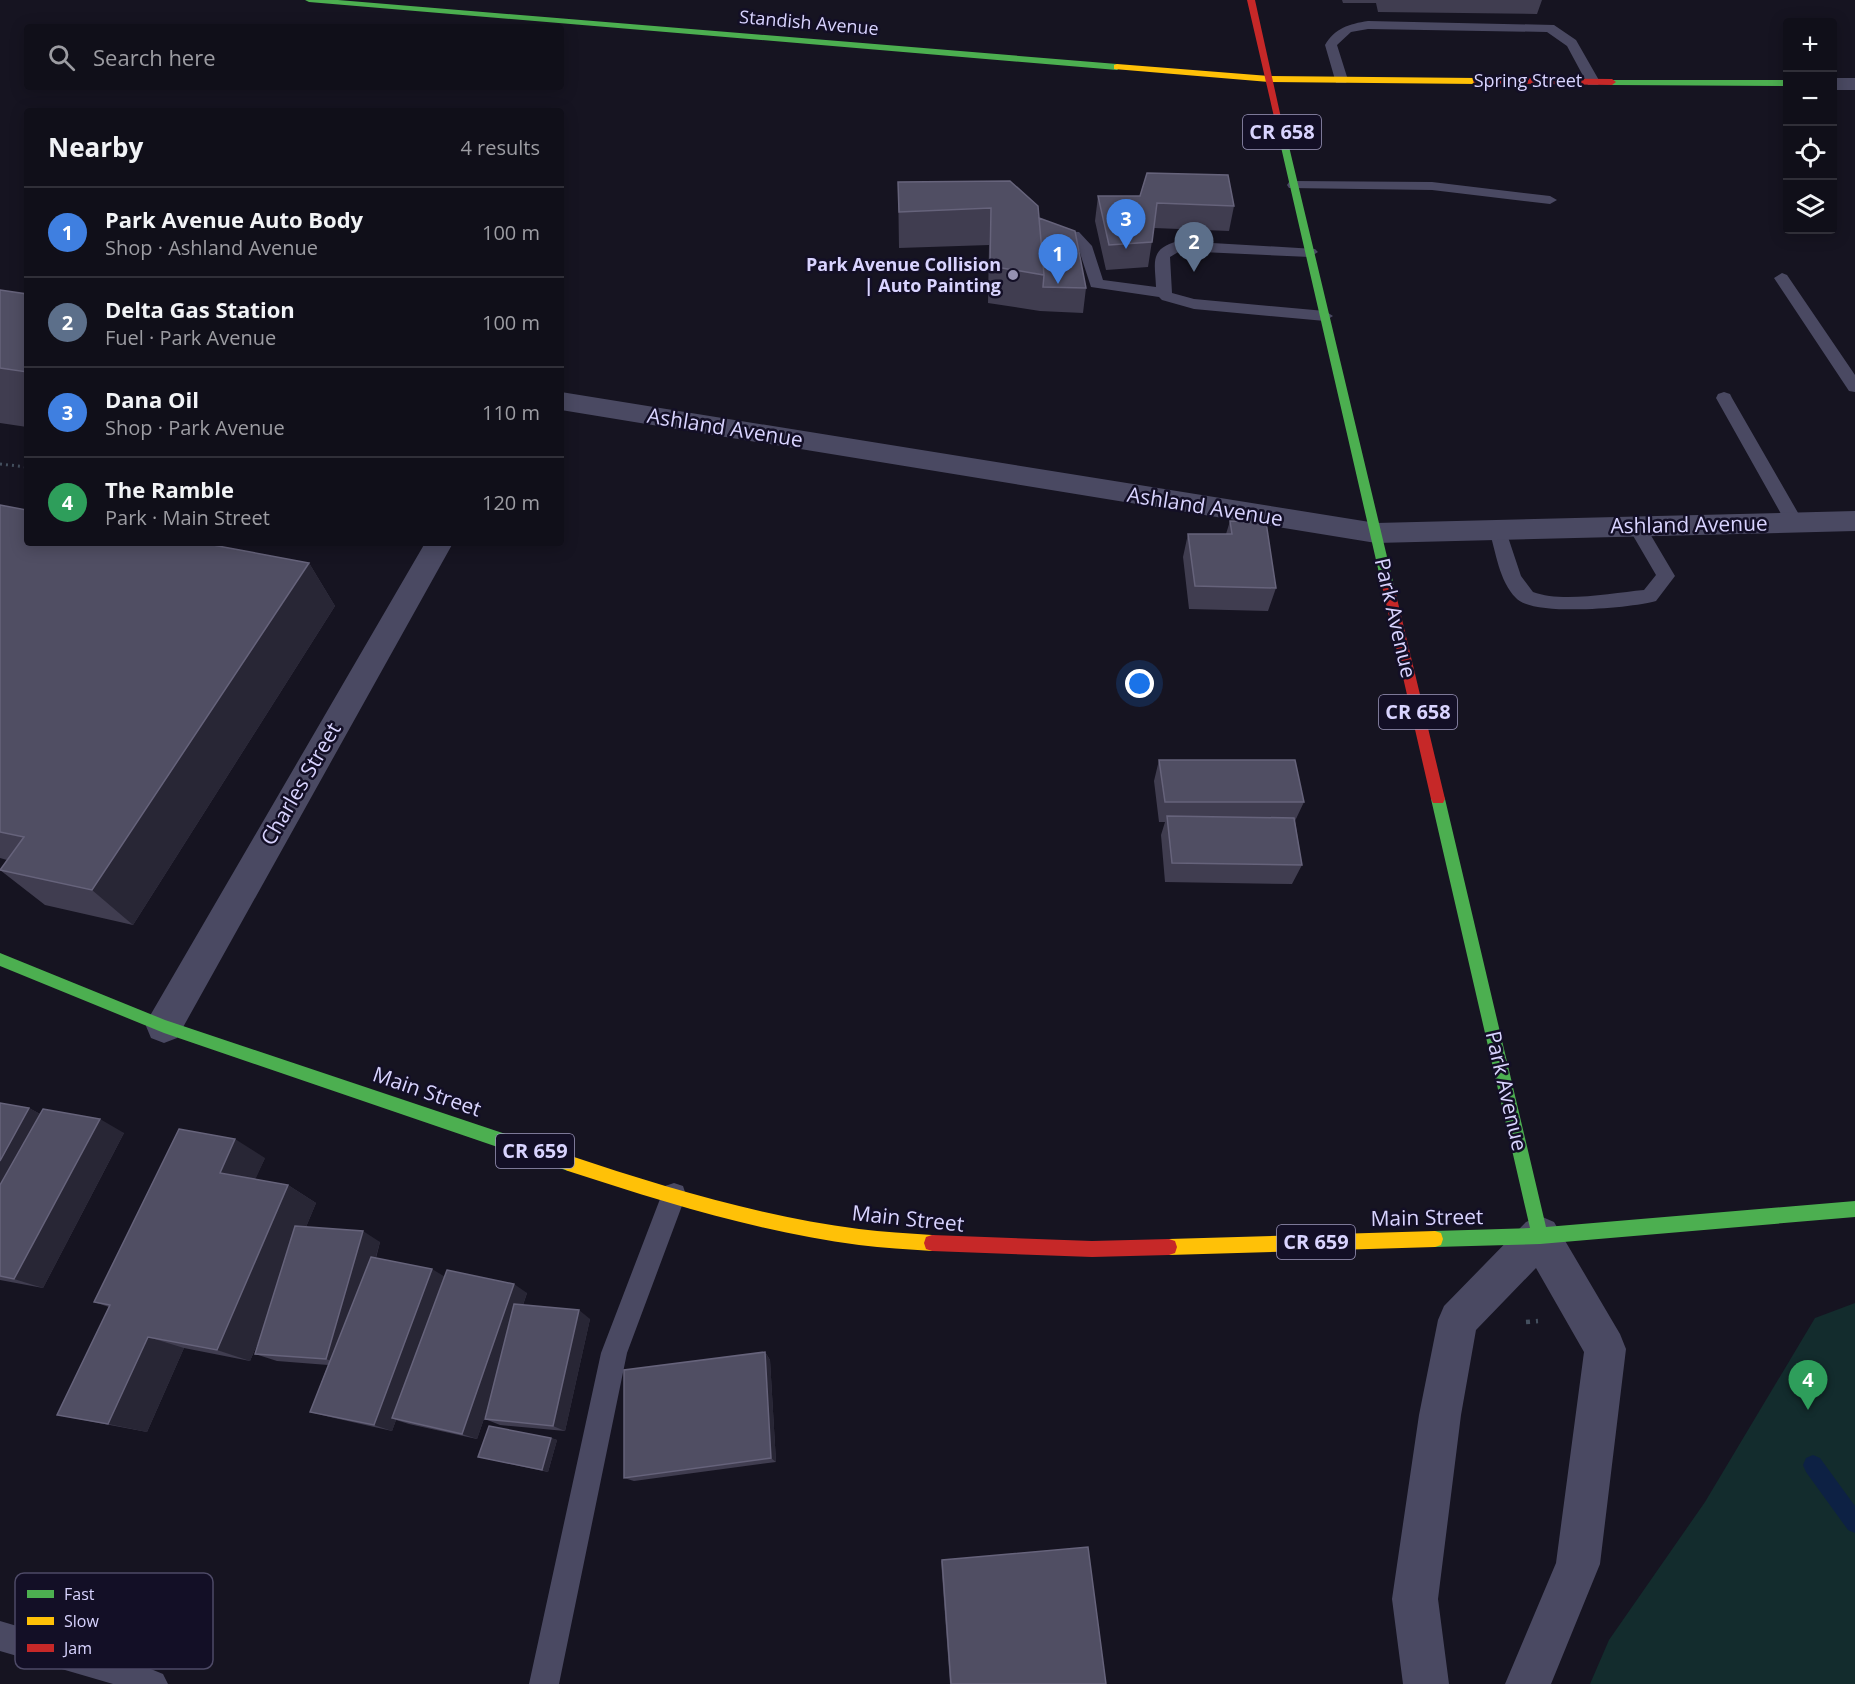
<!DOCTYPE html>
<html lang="en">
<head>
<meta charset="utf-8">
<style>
  :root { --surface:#100f19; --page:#191822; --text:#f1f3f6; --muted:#9c9ca2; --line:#302f38; --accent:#0f766e }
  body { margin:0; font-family:"Open Sans",sans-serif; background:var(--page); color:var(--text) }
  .controls { position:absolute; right:18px; top:18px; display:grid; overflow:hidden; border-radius:6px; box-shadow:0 3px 15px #0003 }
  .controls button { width:54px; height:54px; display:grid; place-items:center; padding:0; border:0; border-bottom:2px solid var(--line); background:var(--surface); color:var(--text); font:30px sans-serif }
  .you { position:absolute; left:1140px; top:684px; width:21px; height:21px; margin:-15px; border:4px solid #fff; border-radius:50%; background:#1a73e8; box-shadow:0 0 0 9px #1a73e833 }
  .badge { display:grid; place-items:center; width:39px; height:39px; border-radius:50%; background:var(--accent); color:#fff; font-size:20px; font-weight:700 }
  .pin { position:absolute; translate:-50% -50px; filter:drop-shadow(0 2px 3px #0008) }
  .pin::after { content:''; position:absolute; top:32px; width:21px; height:18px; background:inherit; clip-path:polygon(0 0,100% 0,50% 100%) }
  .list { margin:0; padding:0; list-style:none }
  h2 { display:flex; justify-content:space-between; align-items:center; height:78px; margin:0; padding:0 24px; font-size:26px }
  h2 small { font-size:20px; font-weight:400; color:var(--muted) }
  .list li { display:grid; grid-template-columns:39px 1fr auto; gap:18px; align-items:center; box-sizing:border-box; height:90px; padding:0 24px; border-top:2px solid var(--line) }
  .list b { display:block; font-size:22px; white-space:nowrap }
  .list p { margin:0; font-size:20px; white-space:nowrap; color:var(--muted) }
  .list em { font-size:20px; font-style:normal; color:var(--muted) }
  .icon { flex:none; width:33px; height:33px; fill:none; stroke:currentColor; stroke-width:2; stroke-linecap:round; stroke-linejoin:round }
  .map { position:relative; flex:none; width:1855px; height:1684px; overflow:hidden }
  .search { position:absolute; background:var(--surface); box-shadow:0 3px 15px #0003; left:24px; top:24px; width:540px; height:66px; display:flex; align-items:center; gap:15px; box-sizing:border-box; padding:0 21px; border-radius:6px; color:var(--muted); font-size:22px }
  .panel { position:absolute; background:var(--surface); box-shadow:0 3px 15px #0003; left:24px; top:108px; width:540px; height:438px; border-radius:6px }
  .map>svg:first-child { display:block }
  .green { fill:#132c2d }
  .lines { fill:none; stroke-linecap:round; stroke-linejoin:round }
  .stream { fill:#0d2144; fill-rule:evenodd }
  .path-far1 { stroke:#44505f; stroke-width:3; stroke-dasharray:2 4; stroke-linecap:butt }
  .path { stroke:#44505f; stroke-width:4.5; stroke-dasharray:4 6; stroke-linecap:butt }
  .lane { fill:#4a4962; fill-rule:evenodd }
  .street { fill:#4a4962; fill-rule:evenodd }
  .fast { fill:#4caf50; fill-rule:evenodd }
  .slow { fill:#ffc107; fill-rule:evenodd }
  .jam { fill:#c62828; fill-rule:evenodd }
  .wall { fill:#403d50 }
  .shaded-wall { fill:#282635 }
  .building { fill:#504e63; stroke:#66637b; stroke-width:1.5 }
  .poi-dot { fill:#9591b1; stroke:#130f26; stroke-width:2 }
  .labels { text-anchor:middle; stroke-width:5; stroke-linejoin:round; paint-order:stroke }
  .far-street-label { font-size:18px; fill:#d9d4ff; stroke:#130f26 }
  .far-poi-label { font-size:18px; font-weight:bold; fill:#d9d4ff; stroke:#130f26; text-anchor:end }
  .shield { fill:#130f26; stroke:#9e99be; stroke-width:1.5 }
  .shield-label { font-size:20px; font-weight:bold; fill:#d9d4ff }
  .street-label { font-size:21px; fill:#d9d4ff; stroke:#130f26 }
  .key { fill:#130f26; stroke:#4e4a67; stroke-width:1.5 }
  .key-label { font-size:16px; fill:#d9d4ff }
</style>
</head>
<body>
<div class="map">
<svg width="1855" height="1684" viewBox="0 0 1855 1684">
  <rect width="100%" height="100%" fill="#161421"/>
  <path class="green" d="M1855,1303V1684H1590L1609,1640L1705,1502L1815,1318Z"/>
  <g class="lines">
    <path class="stream" d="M1813,1455L1820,1458L1855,1506V1533L1848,1530L1806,1472L1803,1465L1806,1458Z"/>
    <path class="path-far1" d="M0,464L27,467"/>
    <path class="path" d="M1526,1322L1538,1321"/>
    <path class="lane" d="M1368,21L1554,25L1576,40L1600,82L1598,85H1588L1567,46L1547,32L1368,29L1351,32L1337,45L1348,80L1346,83H1336L1325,45C1335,28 1349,24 1368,21Z
      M1294,181L1432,182L1550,196L1557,200L1550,204L1432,190L1289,188L1287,185L1289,182Z
      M1048,230L1079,232L1092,246L1103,280L1156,287C1155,262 1149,249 1178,241L1315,249L1318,252L1310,257L1180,251L1170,257L1172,293L1194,299L1325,311L1333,316L1325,321L1194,309L1162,300L1159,297L1091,287L1078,247L1070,239L1043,237L1041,234Z
      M1782,273L1787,275L1855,375V392L1849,391L1774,278Z
      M1724,392L1730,394L1732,398L1801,518L1804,523L1801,528L1795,529L1789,528L1716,398L1718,394Z
      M1637,521L1643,522L1672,571L1675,576L1656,601C1632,608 1533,617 1516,598C1499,581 1496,552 1489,530L1492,525L1498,524L1504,525L1521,576L1533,592C1562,603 1612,593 1644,590L1656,575L1628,527L1631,522Z
      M674,1183L683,1186L686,1195L627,1353L559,1684H529L601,1353L665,1186Z
      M0,1621L119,1656L163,1674L168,1684H113L0,1651Z"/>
    <path class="street" d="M1832,78H1855V90H1832Z
      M561,392L1376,523L1855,511V531L1376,543L561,410Z
      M425,543H453L177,1038L164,1043L151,1038L146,1026L151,1014Z
      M1540,1216L1554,1222L1620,1334L1626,1349L1600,1564L1551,1684H1505L1556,1563L1584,1352L1536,1268L1476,1330L1461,1415L1438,1599L1449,1684H1403L1392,1599L1419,1415L1438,1320L1444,1306L1526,1222Z"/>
    <path class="fast" d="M305,0H338L1117,64L1121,67L1117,70L309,2Z
      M1609,80H1788V86L1612,85L1609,84Z
      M1282,131L1286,134L1394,586L1388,590L1382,586L1278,134Z
      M1438,793L1443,795L1445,799L1546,1227L1855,1201V1217L1540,1244L1435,1247L1429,1245L1427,1239L1429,1233L1435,1231L1530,1228L1431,799L1433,795Z
      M0,953L165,1020L568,1155L574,1158L576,1163L574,1168L568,1171L164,1033L0,966Z"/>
    <path class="slow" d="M1117,64L1269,76L1477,78L1481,81L1477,84L1269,82L1114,69V65Z
      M568,1155C663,1187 760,1216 859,1229C883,1232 908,1233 932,1235L938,1237L940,1243L938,1249L932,1251C908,1249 883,1248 859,1245C760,1232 663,1202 568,1171L562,1168L560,1163L562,1158Z
      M1435,1231L1441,1233L1443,1239L1441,1245L1435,1247L1169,1255L1163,1253L1161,1247L1163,1241L1169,1239Z"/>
    <path class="jam" d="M1247,0H1255L1285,136L1278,134Z
      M1477,78L1612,79L1616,82L1612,85L1474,83L1473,81Z
      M1388,582L1394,586L1445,799L1443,803H1433L1431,799L1382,586Z
      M932,1235L1092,1241L1169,1239L1175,1241L1177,1247L1175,1253L1169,1255L1092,1257L932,1251L926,1249L924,1243L926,1237Z"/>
  </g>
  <path class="wall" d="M1342,0H1542L1537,14L1378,12L1376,3H1343Z
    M898,182L1039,218L1086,288L1083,313L1040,311L988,303L989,245L899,248Z
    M1098,196H1140L1234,206L1229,231L1154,228L1148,267L1106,270L1095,221Z
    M0,290L27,294V427L0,423Z
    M0,505L309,563L335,606L133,925L45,905L0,870L7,860L0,858Z
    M1230,521L1276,588L1268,611L1189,609L1183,557L1188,534H1226Z
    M1159,760L1304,802L1295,821L1302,865L1292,884L1165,882L1161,835L1165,822H1159L1154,781Z
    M0,1103L29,1108L40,1114L124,1133L43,1288L0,1280Z
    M265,1158L255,1179L288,1185L316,1203L306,1227L380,1242L376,1258L445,1277L527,1293L523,1305L590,1319L565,1431L500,1425L485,1419L488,1407L477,1439L409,1424L396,1420L392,1431L330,1417L310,1412L328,1365L277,1361L255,1354L261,1335L250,1361L184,1348L147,1432L57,1415L109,1307L94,1302Z
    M765,1352L770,1360L776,1462L634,1481L624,1478Z
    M551,1438L557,1440L548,1472L478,1457Z
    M942,1560L1106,1684H950L941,1561Z"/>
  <path class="shaded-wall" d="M309,563L335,606L133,925L92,890Z
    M29,1108L55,1122L0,1224V1161Z
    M100,1119L124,1133L43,1288L14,1279Z
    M235,1139L265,1158L250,1191L220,1173Z
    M288,1185L316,1203L250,1361L217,1350Z
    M363,1231L380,1242L345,1366L326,1359Z
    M432,1269L447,1278L392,1418L396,1420L392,1431L374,1425Z
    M514,1284L527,1293L477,1439L462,1434Z
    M579,1310L590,1319L565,1431L553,1426Z
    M148,1337L184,1348L147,1432L108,1424Z
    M765,1352L770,1360L776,1462L771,1458Z
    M551,1438L557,1440L548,1472L542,1470Z"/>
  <path class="building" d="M1147,173L1228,175L1234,206L1157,203L1152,242L1109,245L1098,196H1140Z
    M1010,181L1038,206L1044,275L990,266L991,208L899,212L898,182Z
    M1039,218L1075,231L1086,288L1043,287L1044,275Z
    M0,290L27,294V372L0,368Z
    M0,505L27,510V543H202L309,563L92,890L0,870L24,837L0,832Z
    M1230,521L1266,522L1276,588L1195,586L1188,534H1232Z
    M1159,760H1295L1304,802H1165Z
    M1167,816L1294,818L1302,865L1172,863Z
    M0,1103L29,1108L0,1161Z
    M43,1109L100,1119L14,1279L0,1276V1185Z
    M179,1129L235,1139L220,1173L288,1185L217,1350L148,1337L108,1424L57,1415L110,1305L94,1302Z
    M295,1226L363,1231L326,1359L255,1354Z
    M371,1257L432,1269L374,1425L310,1412Z
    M447,1270L514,1284L462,1434L392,1418Z
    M514,1304L579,1310L553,1426L485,1419Z
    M765,1352L771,1458L624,1478V1370Z
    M489,1426L551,1438L542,1470L478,1457Z
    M1088,1547L1106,1684H951L942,1560Z"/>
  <circle class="poi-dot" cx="1013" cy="275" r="6"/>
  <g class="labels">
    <g class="far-street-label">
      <text transform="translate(809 23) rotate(5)" y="6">Standish Avenue</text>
      <text x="1528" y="87">Spring Street</text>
    </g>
    <g class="far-poi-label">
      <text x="1001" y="271">Park Avenue Collision<tspan x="1001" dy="21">| Auto Painting</tspan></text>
    </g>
    <g class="shield">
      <rect x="1243" y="115" width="78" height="34" rx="4.5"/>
      <rect x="1379" y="695" width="78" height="34" rx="4.5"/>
      <rect x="496" y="1134" width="78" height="34" rx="4.5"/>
      <rect x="1277" y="1225" width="78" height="34" rx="4.5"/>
    </g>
    <g class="shield-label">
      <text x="1282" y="139">CR 658</text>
      <text x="1418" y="719">CR 658</text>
      <text x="535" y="1158">CR 659</text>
      <text x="1316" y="1249">CR 659</text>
    </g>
    <g class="street-label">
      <text transform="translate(725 428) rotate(9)" y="7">Ashland Avenue</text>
      <text transform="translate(1205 507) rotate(9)" y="7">Ashland Avenue</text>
      <text transform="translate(1689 525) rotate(-1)" y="7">Ashland Avenue</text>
      <text transform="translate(1395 618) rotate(77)" y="7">Park Avenue</text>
      <text transform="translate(301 784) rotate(-60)" y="7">Charles Street</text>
      <text transform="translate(1506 1091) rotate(77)" y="7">Park Avenue</text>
      <text transform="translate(427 1092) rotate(19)" y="7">Main Street</text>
      <text transform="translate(1427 1218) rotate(-1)" y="7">Main Street</text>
      <text transform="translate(908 1219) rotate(6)" y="7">Main Street</text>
    </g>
  </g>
  <rect x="15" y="1573" width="198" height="96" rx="9" class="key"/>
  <rect x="27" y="1590" width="27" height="8" fill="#4caf50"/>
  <rect x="27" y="1617" width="27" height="8" fill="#ffc107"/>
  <rect x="27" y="1644" width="27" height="8" fill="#c62828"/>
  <g class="key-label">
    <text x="64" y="1600">Fast</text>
    <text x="64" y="1627">Slow</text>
    <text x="64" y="1654">Jam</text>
  </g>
</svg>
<div class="controls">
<button>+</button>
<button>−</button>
<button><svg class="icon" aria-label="locate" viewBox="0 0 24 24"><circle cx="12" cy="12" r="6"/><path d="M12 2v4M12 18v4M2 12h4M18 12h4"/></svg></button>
<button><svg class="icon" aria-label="layers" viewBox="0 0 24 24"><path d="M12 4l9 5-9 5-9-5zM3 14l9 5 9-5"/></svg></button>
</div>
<div class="you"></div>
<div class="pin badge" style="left:1058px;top:284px;background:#3f7fe0">1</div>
<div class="pin badge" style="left:1194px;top:272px;background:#5c6f8a">2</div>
<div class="pin badge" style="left:1126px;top:249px;background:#3f7fe0">3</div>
<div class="pin badge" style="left:1808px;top:1410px;background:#2e9e5b">4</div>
<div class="search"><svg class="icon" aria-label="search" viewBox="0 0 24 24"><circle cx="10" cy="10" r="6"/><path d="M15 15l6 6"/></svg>Search here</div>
<section class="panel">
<h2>Nearby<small>4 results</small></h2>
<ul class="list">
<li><span class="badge" style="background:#3f7fe0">1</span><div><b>Park Avenue Auto Body</b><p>Shop · Ashland Avenue</p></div><em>100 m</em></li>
<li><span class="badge" style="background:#5c6f8a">2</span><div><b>Delta Gas Station</b><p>Fuel · Park Avenue</p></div><em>100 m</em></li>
<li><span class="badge" style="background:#3f7fe0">3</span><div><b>Dana Oil</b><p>Shop · Park Avenue</p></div><em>110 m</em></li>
<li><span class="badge" style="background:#2e9e5b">4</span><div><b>The Ramble</b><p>Park · Main Street</p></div><em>120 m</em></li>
</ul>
</section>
</div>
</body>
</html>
